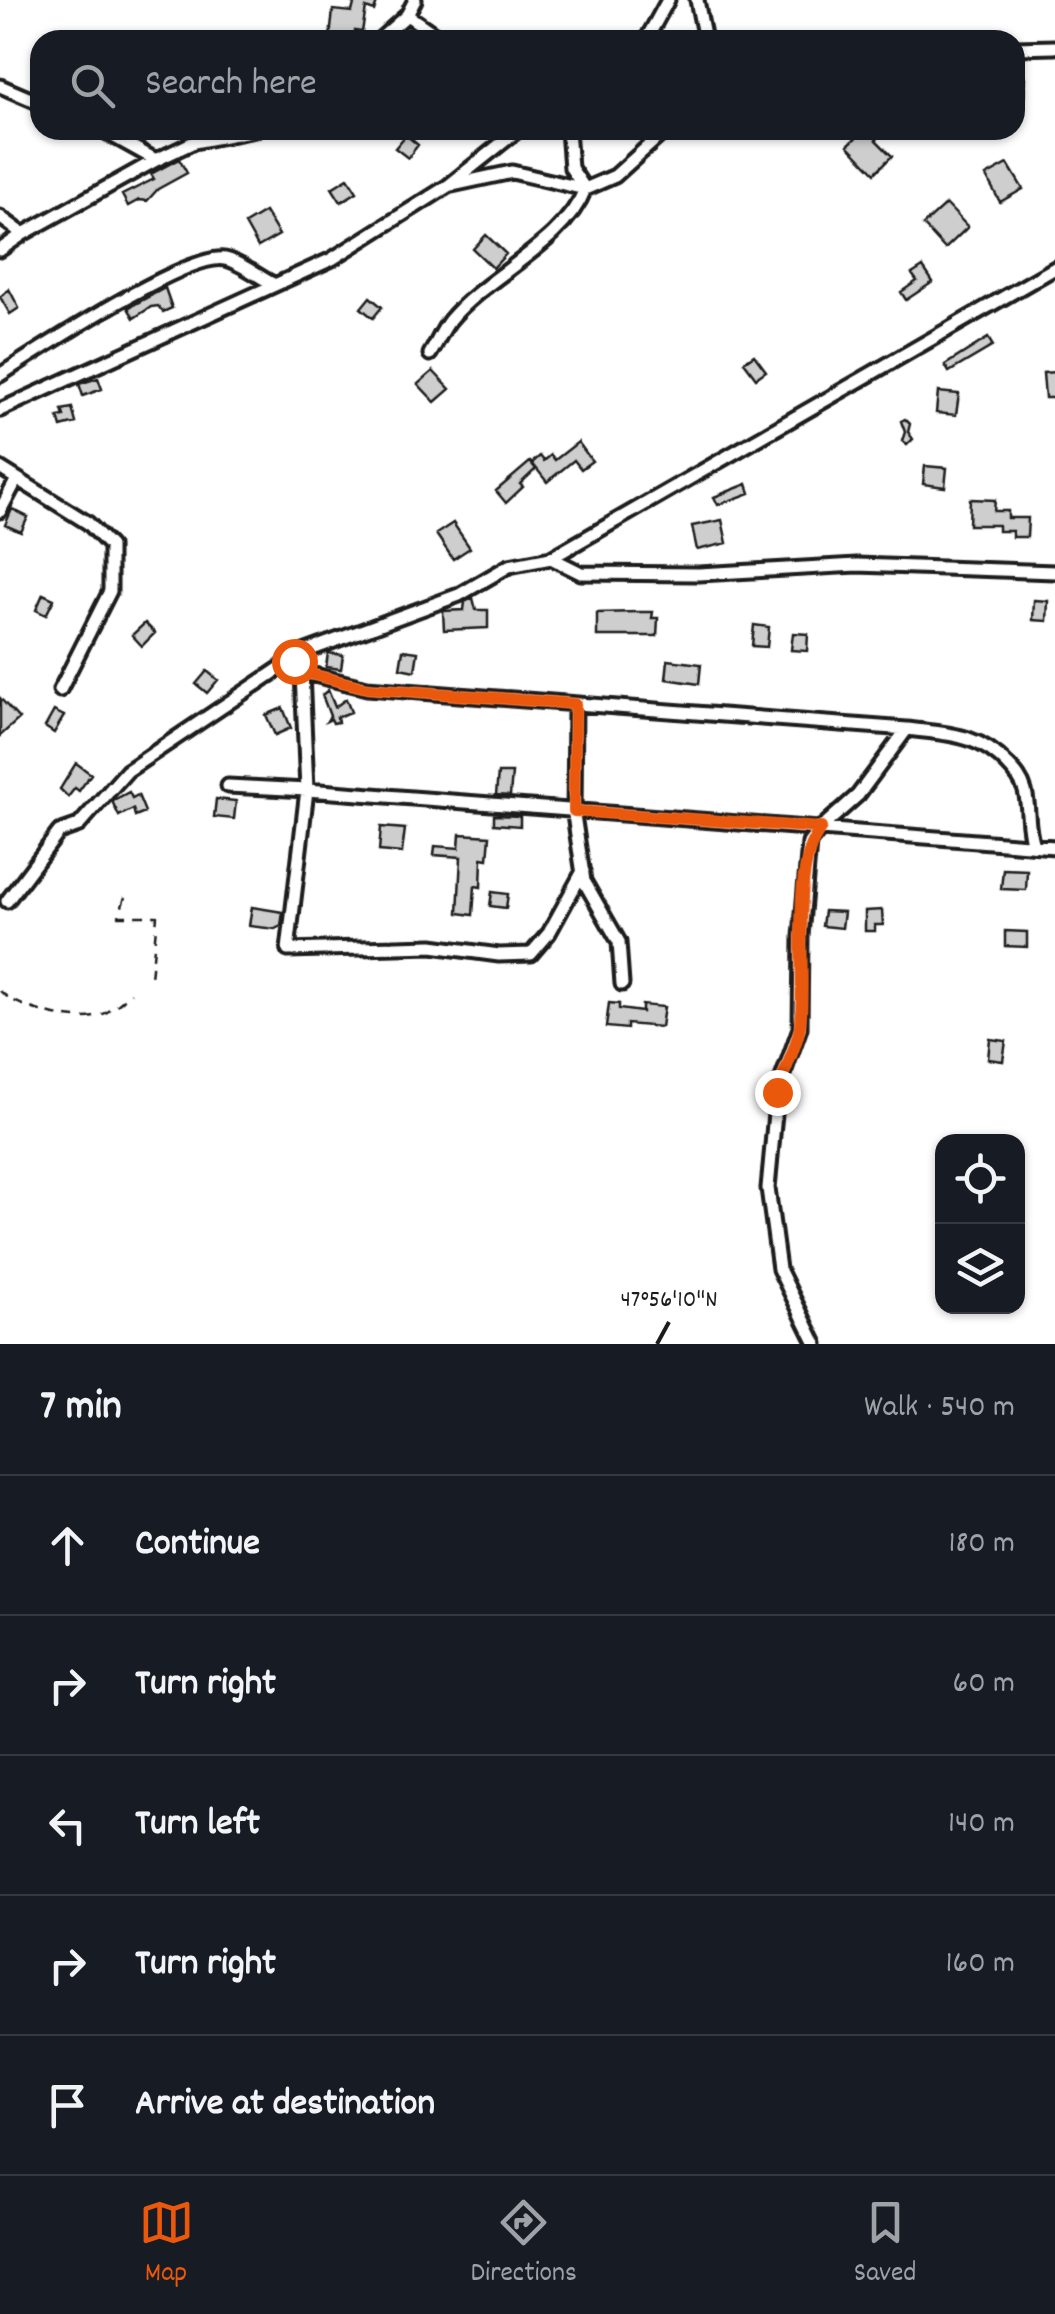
<!DOCTYPE html>
<html lang="en">
<head>
<meta charset="utf-8">
<style>
  :root { --surface:#171b24; --page:#20242c; --text:#f1f3f6; --muted:#9ea1a6; --line:#363941; --accent:#ea580c }
  body { margin:0; font-family:Dekko,sans-serif; background:var(--page); color:var(--text) }
  .controls { position:absolute; right:30px; bottom:30px; display:grid; overflow:hidden; border-radius:20px; box-shadow:0 2px 8px #0004 }
  .controls button { width:90px; height:90px; display:grid; place-items:center; padding:0; border:0; border-bottom:2px solid var(--line); background:var(--surface); color:var(--text); font:50px sans-serif }
  .stop { position:absolute; width:30px; height:30px; margin:-22px; border:8px solid #ea580c; border-radius:50%; background:#fff }
  .stop.end { background:#ea580c; border-color:#fff; box-shadow:0 2px 10px #0008 }
  .list { margin:0; padding:0; list-style:none }
  h2 { display:flex; justify-content:space-between; align-items:center; height:130px; margin:0; padding:0 40px; font-size:42px }
  h2 small { font-size:32px; font-weight:400; color:var(--muted) }
  .list li { display:grid; grid-template-columns:65px 1fr auto; gap:30px; align-items:center; box-sizing:border-box; height:140px; padding:0 40px; border-top:2px solid var(--line) }
  .list b { display:block; font-size:38px; white-space:nowrap }
  .list em { font-size:32px; font-style:normal; color:var(--muted) }
  .icon { flex:none; width:55px; height:55px; fill:none; stroke:currentColor; stroke-width:2; stroke-linecap:round; stroke-linejoin:round }
  .map { position:relative; flex:none; width:1055px; height:1344px; overflow:hidden }
  .search { position:absolute; background:var(--surface); box-shadow:0 2px 8px #0004; left:30px; right:30px; top:30px; height:110px; display:flex; align-items:center; gap:25px; box-sizing:border-box; padding:0 35px; border-radius:30px; color:var(--muted); font-size:38px }
  .sheet { height:830px; background:var(--surface) }
  nav { display:flex; justify-content:space-around; align-items:center; box-sizing:border-box; height:140px; border-top:2px solid var(--line); background:var(--surface); font-size:28px; color:var(--muted) }
  nav a { display:grid; justify-items:center; gap:5px }
  nav .on { color:var(--accent) }
  .map>svg:first-child { display:block }
  .building { fill:#cecece; stroke:#1c1c1c; stroke-width:2.5 }
  .lines { fill:none; stroke-linecap:round; stroke-linejoin:round }
  .minor-casing { stroke:#1c1c1c; stroke-width:19 }
  .path { stroke:#1c1c1c; stroke-width:2.5; stroke-dasharray:10 8; stroke-linecap:butt }
  .minor { stroke:#fff; stroke-width:11 }
  .route { stroke:#ea580c; stroke-width:12 }
  .ticks { fill:none; stroke:#1c1c1c; stroke-width:4 }
  .ticks-label { font-size:25px; text-anchor:middle; fill:#1c1c1c; stroke:#fff; stroke-width:10; stroke-linejoin:round; paint-order:stroke }
</style>
</head>
<body>
<div class="map">
<svg width="1055" height="1344" viewBox="0 0 1055 1344">
  <rect width="100%" height="100%" fill="#fff"/>
  <filter id="ink" filterUnits="userSpaceOnUse"><feTurbulence type="fractalNoise" baseFrequency=".01" numOctaves="2"/><feDisplacementMap in="SourceGraphic" scale="20" xChannelSelector="R" yChannelSelector="G"/><feConvolveMatrix kernelMatrix="1 2 1 2 8 2 1 2 1" color-interpolation-filters="sRGB"/></filter>
  <g filter="url(#ink)">
    <path class="building" d="M348,0H378L374,11L366,8L362,32L355,31L354,40L330,38L333,10L352,12L354,4Z
      M1015,77H1025L1024,112L1015,111Z
      M864,130H873L879,137L876,140L892,156L875,173L848,145Z
      M406,135L418,145L408,158L395,148Z
      M179,159L187,173L158,189L147,201L139,200L128,206L122,195L154,179L151,174Z
      M1008,164L1023,189L1000,202L986,176Z
      M348,178L357,192L341,202L332,188Z
      M946,204L968,227L945,249L923,225Z
      M265,212L279,235L258,247L245,224Z
      M486,235L506,254L493,268L473,249Z
      M923,267L933,282L906,300L901,292L917,281L912,274Z
      M165,288L172,308L163,312L158,306L151,307L134,318L128,308Z
      M9,289L19,308L10,314L0,297Z
      M370,297L382,307L373,318L361,308Z
      M988,338L993,346L949,372L945,365Z
      M754,355L766,371L756,378L744,362Z
      M433,371L450,389L435,402L418,384Z
      M1055,372V398H1045L1043,373Z
      M98,378L102,389L83,396L79,384Z
      M938,392L959,394L956,415L936,413Z
      M72,408L76,423L61,427L58,417L64,416L62,410Z
      M905,419L910,424L908,432L913,439L907,445L902,441L905,432L901,421Z
      M578,442L592,461L581,469L574,460L547,482L532,463L540,456L544,461L551,455L555,460Z
      M530,462L536,469L520,484L523,487L506,503L496,491Z
      M925,466L947,468L945,487L923,484Z
      M747,484L750,493L718,505L714,497Z
      M970,499L995,500L994,511H1008V518H1028L1027,537H1012V531H998V525H969Z
      M12,509L28,517L21,532L5,525Z
      M722,520L727,543L697,550L692,526Z
      M453,523L470,548L453,559L436,534Z
      M43,594L54,599L46,615L36,610Z
      M473,598L476,610H488V628L444,630L443,611L464,610L465,602Z
      M1034,600L1048,601L1047,621L1033,620Z
      M638,612H653L652,618H658L657,636H597V613Z
      M145,623L155,633L142,646L132,635Z
      M754,625L769,627L767,647L752,646Z
      M793,633L808,634L807,651L791,650Z
      M403,650L418,652L415,671L400,668Z
      M328,653L343,655L341,669L326,667Z
      M668,660L701,664L699,684L666,679Z
      M207,671L218,680L207,693L196,684Z
      M328,690L335,707L346,699L351,712L337,717L338,722L333,723L331,719L327,721L330,716L322,695Z
      M0,698L19,719L0,736Z
      M283,708L291,728L275,735L266,715Z
      M54,711L64,716L54,733L45,727Z
      M76,763L91,774L79,791L75,788L68,797L60,789Z
      M498,773H512L510,796L496,795Z
      M129,792L132,798L138,795L145,812L135,816L133,809L119,816L112,801Z
      M216,799L236,801L234,819L214,817Z
      M494,815L520,816V826L494,824Z
      M381,827L405,829L402,853L379,851Z
      M460,834L490,836L488,859L482,858L481,887L475,886L473,915L458,913L461,857L434,855L435,846L459,848Z
      M1003,869L1027,870L1026,890L1001,889Z
      M492,892L508,894L506,908L490,906Z
      M252,907L283,912L281,926L275,929L249,926Z
      M882,910L883,925H875V931H865V911Z
      M824,911L844,912L842,928L822,926Z
      M1005,931L1027,932V947L1005,946Z
      M609,1003L619,1004V1009L642,1012V1005L664,1007L661,1027L627,1024V1029L606,1027Z
      M990,1039L1006,1041L1003,1061L988,1059Z"/>
    <g class="lines">
      <g class="minor-casing">
        <path id="minor" d="M697,0L705,40
          M407,15L443,40
          M379,40L407,15L415,0
          M646,40L668,0
          M1015,48L1055,47
          M0,86L40,103
          M102,130L156,160
          M452,185L512,172L585,189L615,176L666,130
          M0,217L23,234
          M0,250L23,234L156,160L194,142L255,130
          M1055,268L551,558L509,566L459,595L304,652L302,672L307,790L1055,847
          M430,354C437,343 442,330 450,320C487,275 564,244 585,189L571,168L568,130
          M0,375C37,351 188,252 225,259C240,262 259,277 273,284
          M0,410L332,259L448,186L518,130
          M0,468L88,523L110,546V591L60,690
          M0,511L17,479
          M551,558L581,573L699,574L857,565L1055,572
          M302,672L367,688L907,729C948,734 978,733 1008,765C1016,773 1022,780 1025,791C1030,810 1026,825 1033,845
          M575,704L574,815L584,881L619,942L622,984
          M228,786L307,790L288,950L432,946L499,955L531,954L549,933L583,871
          M7,901L59,832L79,825L127,771L304,652
          M816,1344L779,1269L768,1188L777,1092L800,1028L801,936L809,843L821,828L858,795L907,729"/>
      </g>
      <path class="path" d="M125,897L119,916H157L151,978
        M0,991C16,1008 75,1024 98,1016C111,1012 121,1002 131,993"/>
      <use href="#minor" class="minor"/>
    </g>
  </g>
  <g class="lines" filter="url(#ink)">
    <path class="route" d="M294,661L304,652L302,672L367,688L575,704L574,811L821,828C789,869 807,973 800,1026C797,1047 784,1071 777,1092"/>
  </g>
  <path class="ticks" d="M657,1344L669,1322"/>
  <g class="ticks-label">
    <text x="669" y="1306">47°56'10"N</text>
  </g>
</svg>
<div class="controls">
<button><svg class="icon" aria-label="locate" viewBox="0 0 24 24"><circle cx="12" cy="12" r="6"/><path d="M12 2v4M12 18v4M2 12h4M18 12h4"/></svg></button>
<button><svg class="icon" aria-label="layers" viewBox="0 0 24 24"><path d="M12 4l9 5-9 5-9-5zM3 14l9 5 9-5"/></svg></button>
</div>
<div class="stop" style="left:294px;top:661px"></div>
<div class="stop end" style="left:777px;top:1092px"></div>
<div class="search"><svg class="icon" aria-label="search" viewBox="0 0 24 24"><circle cx="10" cy="10" r="6"/><path d="M15 15l6 6"/></svg>Search here</div>
</div>
<section class="sheet">
<h2>7 min<small>Walk · 540 m</small></h2>
<ul class="list">
<li><svg class="icon" aria-label="ahead" viewBox="0 0 24 24"><path d="M12 20V5M6 11l6-6 6 6"/></svg><div><b>Continue</b></div><em>180 m</em></li>
<li><svg class="icon" aria-label="right" viewBox="0 0 24 24"><path d="M7 20v-9h11M14 6l5 5-5 5"/></svg><div><b>Turn right</b></div><em>60 m</em></li>
<li><svg class="icon" aria-label="left" viewBox="0 0 24 24"><path d="M17 20v-9H6M10 6l-5 5 5 5"/></svg><div><b>Turn left</b></div><em>140 m</em></li>
<li><svg class="icon" aria-label="right" viewBox="0 0 24 24"><path d="M7 20v-9h11M14 6l5 5-5 5"/></svg><div><b>Turn right</b></div><em>160 m</em></li>
<li><svg class="icon" aria-label="arrive" viewBox="0 0 24 24"><path d="M6 21V4h12l-3 4 3 4H6"/></svg><div><b>Arrive at destination</b></div></li>
</ul>
</section>
<nav>
<a class="on"><svg class="icon" aria-label="map" viewBox="0 0 24 24"><path d="M3 6l6-2 6 2 6-2v14l-6 2-6-2-6 2zM9 4v14M15 6v14"/></svg>Map</a>
<a><svg class="icon" aria-label="directions" viewBox="0 0 24 24"><path d="M12 3l9 9-9 9-9-9zM9 14v-3h6M13 9l2 2-2 2"/></svg>Directions</a>
<a><svg class="icon" aria-label="saved" viewBox="0 0 24 24"><path d="M7 4h10v16l-5-4-5 4z"/></svg>Saved</a>
</nav>
</body>
</html>
